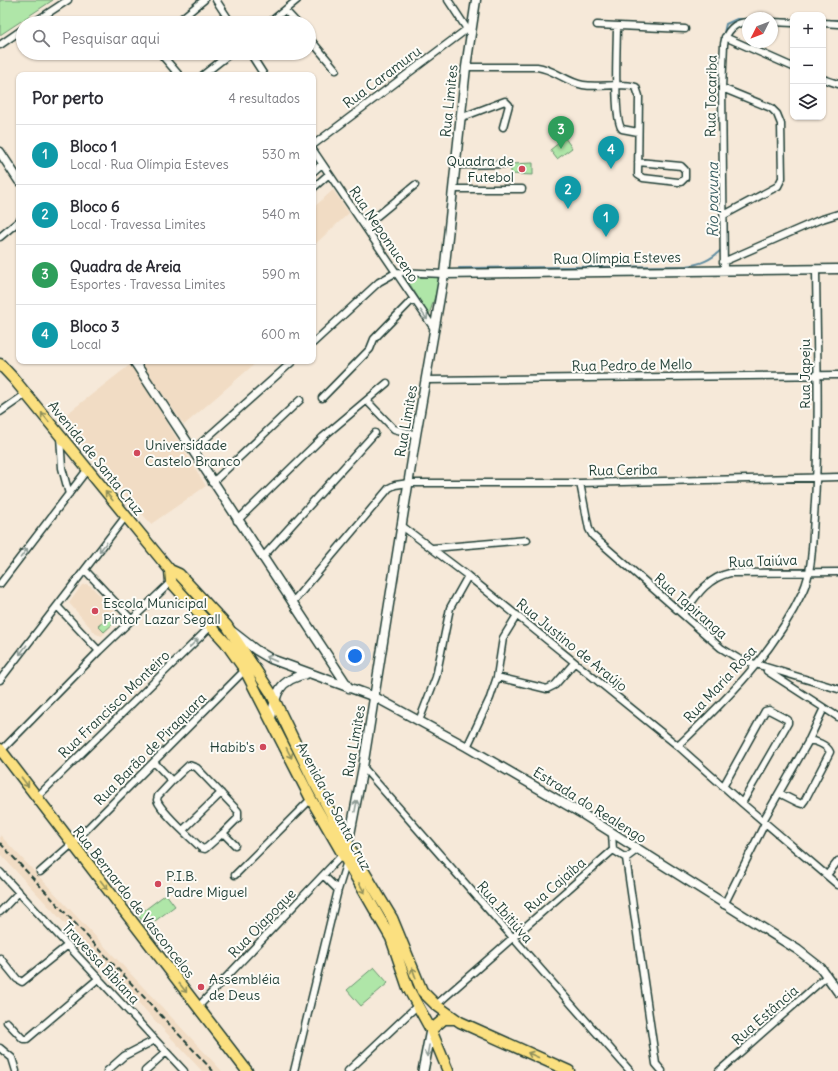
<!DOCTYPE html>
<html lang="pt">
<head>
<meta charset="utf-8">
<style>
  :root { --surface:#fff; --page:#f2f2f3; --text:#2b2b33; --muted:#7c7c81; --line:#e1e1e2; --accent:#d1495b }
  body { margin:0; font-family:Delius,sans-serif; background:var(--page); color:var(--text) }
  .controls { position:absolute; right:12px; top:12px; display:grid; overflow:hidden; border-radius:8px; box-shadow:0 1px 3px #0004 }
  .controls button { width:36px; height:36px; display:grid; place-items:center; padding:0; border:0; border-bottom:1px solid var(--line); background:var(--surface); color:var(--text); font:20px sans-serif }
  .compass { position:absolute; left:742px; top:12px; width:36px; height:36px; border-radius:50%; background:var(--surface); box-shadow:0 1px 3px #0004; rotate:228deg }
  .you { position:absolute; left:355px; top:656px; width:14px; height:14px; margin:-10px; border:3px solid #fff; border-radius:50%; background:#1a73e8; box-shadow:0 0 0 6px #1a73e833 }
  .badge { display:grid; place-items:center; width:26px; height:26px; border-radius:50%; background:var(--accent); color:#fff; font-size:13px; font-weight:700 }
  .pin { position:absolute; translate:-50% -33px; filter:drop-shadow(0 1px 2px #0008) }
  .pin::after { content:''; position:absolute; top:21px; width:14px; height:12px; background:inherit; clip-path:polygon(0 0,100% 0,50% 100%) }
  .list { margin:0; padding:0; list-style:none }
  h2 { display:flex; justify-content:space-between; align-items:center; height:52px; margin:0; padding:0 16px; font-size:17px }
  h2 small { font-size:13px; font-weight:400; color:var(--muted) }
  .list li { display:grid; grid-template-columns:26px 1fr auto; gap:12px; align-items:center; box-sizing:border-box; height:60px; padding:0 16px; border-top:1px solid var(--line) }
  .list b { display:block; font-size:15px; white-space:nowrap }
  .list p { margin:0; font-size:13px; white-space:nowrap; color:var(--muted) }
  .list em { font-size:13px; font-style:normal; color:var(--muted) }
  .icon { flex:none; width:22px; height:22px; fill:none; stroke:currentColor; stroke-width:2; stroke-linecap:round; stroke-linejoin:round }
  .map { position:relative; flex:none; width:838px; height:1071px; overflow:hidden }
  .search { position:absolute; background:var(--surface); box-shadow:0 1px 3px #0004; left:16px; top:16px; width:300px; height:44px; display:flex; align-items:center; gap:10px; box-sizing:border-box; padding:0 14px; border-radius:22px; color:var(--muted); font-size:15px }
  .panel { position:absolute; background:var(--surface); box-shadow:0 1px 3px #0004; left:16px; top:72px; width:300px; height:292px; border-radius:8px }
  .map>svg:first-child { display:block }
  .built { fill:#f1dcc4 }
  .green { fill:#afe6a8; stroke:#67926e }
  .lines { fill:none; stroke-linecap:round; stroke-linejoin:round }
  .stream { stroke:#608da1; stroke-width:2 }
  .minor-casing { stroke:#1f3d34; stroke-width:9 }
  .tertiary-casing { stroke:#1f3d34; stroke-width:11 }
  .secondary-casing { stroke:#1f3d34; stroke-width:12 }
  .primary-casing { stroke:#1f3d34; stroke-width:13 }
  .minor { stroke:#fdfcf7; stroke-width:6 }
  .tertiary { stroke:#fdfcf7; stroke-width:8 }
  .secondary { stroke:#fdfcf7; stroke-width:9 }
  .primary { stroke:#fbe080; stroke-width:10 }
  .rail { stroke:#1f3d34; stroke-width:2; stroke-dasharray:6 3; stroke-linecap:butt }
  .oneway { stroke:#8e9c96 }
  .oneway2 { stroke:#8d8e5a }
  .poi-dot { fill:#d1495b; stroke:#fdfcf7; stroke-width:1.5 }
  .labels { text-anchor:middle; stroke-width:4; stroke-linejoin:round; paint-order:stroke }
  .street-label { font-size:14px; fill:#1f3d34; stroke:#fdfcf7 }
  .poi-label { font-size:14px; fill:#1f3d34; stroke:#fdfcf7; text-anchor:start }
  .water-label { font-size:15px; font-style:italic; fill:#3a5e62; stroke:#fdfcf7 }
</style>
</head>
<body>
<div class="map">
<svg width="838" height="1071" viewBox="0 0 838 1071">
  <rect width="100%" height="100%" fill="#f6e9d9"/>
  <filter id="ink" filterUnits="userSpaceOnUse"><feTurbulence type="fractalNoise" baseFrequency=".025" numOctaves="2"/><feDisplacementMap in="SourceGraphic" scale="8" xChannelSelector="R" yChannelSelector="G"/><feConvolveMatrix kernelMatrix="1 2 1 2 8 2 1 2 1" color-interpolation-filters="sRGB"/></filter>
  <g filter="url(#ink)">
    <path class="built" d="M333,190L349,213L313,246V208Z
      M140,361H258L184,425Z
      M131,364L206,486L151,524L59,420Z
      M86,584L91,586L120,617L102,636L96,634L69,603L82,585Z
      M0,835L222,1071H202L0,854Z"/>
    <path class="green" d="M0,0H53L0,35Z
      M565,138L572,148L557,159L550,150Z
      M533,163V175L511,174V164Z
      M441,277L429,315L406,278Z
      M110,616L115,622L104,632L98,626Z
      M166,894L175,906L147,927L138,915Z
      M374,967L388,983L361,1006L347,990Z"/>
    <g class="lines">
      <path class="stream" d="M779,19L793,20
        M823,20H838
        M723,37L726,24L737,19H748
        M459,268L686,266C701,264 711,260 722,249"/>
      <g class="minor-casing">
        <path id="minor" d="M216,0L231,23
          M448,0L469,32
          M285,10L297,23
          M772,22L793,23
          M33,23L68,0
          M176,23L204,0
          M269,23L297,0
          M823,23L838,24
          M597,25L685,29
          M617,27C617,44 613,120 622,129L638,132
          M725,37L793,67
          M309,38L336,70
          M0,45L23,29
          M160,53L179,75
          M250,53L264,75
          M466,67H537C554,69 566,82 583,85C600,88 620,82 636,87L639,96L638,175L643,178L678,182H681L685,178V170L681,166L638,162
          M203,75L231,53
          M823,79L838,84
          M722,88L771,108L777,114L781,124L782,178L778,186L724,215
          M460,118L505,101L509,105L503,127
          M313,145L467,29
          M313,150L435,330
          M456,165L508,164
          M313,172L322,164
          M313,188L329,174
          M454,189H522
          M365,226L415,185
          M0,237L19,221
          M723,262L819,220L838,214
          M724,270L722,88L724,44C726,31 735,22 748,22
          M313,343L379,282L397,272L444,274
          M426,380L838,375
          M322,398L370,349L374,339L413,299
          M367,401L394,429L416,435
          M0,412L26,394
          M60,436L62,468L69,494
          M192,451L293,361
          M212,483L300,400
          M580,483L589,529L593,536L721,648L739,659L838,689
          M237,521L323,437L387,383
          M402,526L468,576L678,746L742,803L838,885
          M433,548L527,540
          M262,558L375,433
          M85,570L132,620
          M0,584L87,470
          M292,603L389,488L395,485L409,483H580L838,477
          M57,606L99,651
          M683,614C696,596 707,578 730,573L838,572
          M767,671L838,717
          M497,677L547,689L555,685L574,663
          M0,680L126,516
          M419,721L436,677L450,608L468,576
          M678,746C726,700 774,653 803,591C813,569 812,542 814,517C820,435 817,352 816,270
          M467,747L490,698L497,677L503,638L517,615
          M1,751L99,651L173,580
          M154,762L172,781L189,765L197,768L238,811V818L223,833L235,845
          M363,767L630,1071
          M172,781L158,796L157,800C161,812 191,838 201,848L205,849L223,833
          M723,787L765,711L769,710L788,720V723L742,803
          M779,793L799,803L802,804L805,800L830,752C827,745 815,740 808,741
          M36,798L210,627
          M763,821L808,742L824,708
          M183,830L221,793
          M612,833L613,850
          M613,850L626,858
          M626,858L656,1064L662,1071
          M626,858L638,849
          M0,872L184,1071
          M40,872L72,844L245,670
          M235,875L311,799
          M827,875L838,861
          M324,876L338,890
          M724,905L765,823
          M0,912L19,892
          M0,958L17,979L22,982L68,945
          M436,1005L613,850
          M198,1007L343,854
          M7,1022L23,1039H27L99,978
          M0,1048L12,1058L16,1071
          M107,1071L124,1056L155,1040
          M145,1071L166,1052
          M294,1071L338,890L347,861
          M348,1071L418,1005
          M719,1071L827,976"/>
      </g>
      <g class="tertiary-casing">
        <path id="tertiary" d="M0,152L19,181
          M444,274L838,269
          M134,361L349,688
          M233,632L256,650L271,659L375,697L467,747L584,815L798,950L821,968L838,992
          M271,718C276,692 279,680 306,674
          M348,845L363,767L416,435L444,274L466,67L476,0"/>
      </g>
      <g class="secondary-casing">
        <path id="secondary" d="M423,1071L431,1030"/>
      </g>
      <g class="primary-casing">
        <path id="primary" d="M0,364L13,378L165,564L170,570L179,574L227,626L271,693L314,782L348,845L392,918L422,991L436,1005L460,1022L569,1071
          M170,570L171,582L226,643L245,670L311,799L391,938L408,988L431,1030L448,1071
          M0,749L247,1071
          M431,1030L444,1019H453"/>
      </g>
      <use href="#minor" class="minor"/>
      <use href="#tertiary" class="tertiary"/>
      <use href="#secondary" class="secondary"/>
      <use href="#primary" class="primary"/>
      <path class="rail" d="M0,843L213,1071"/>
    </g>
    <defs><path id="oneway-shaft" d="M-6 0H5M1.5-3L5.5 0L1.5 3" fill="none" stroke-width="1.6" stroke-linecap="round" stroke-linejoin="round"/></defs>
    <g class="oneway">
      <use href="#oneway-shaft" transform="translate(424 315) rotate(55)"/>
      <use href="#oneway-shaft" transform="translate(103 547) rotate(128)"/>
      <use href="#oneway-shaft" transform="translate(24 553) rotate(-53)"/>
      <use href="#oneway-shaft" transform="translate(194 643) rotate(-44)"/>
      <use href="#oneway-shaft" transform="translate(23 650) rotate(127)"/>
      <use href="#oneway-shaft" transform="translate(271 659) rotate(-156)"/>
      <use href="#oneway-shaft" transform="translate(356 806) rotate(-79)"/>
      <use href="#oneway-shaft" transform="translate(428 1051) rotate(100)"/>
    </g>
    <g class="oneway2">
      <use href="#oneway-shaft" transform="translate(45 417) rotate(-129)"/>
      <use href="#oneway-shaft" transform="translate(109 496) rotate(-130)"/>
      <use href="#oneway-shaft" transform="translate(289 753) rotate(63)"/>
      <use href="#oneway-shaft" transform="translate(25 782) rotate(53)"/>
      <use href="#oneway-shaft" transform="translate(104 885) rotate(52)"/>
      <use href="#oneway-shaft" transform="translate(362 888) rotate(60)"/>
      <use href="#oneway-shaft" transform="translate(414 973) rotate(-110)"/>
      <use href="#oneway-shaft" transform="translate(183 988) rotate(52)"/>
      <use href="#oneway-shaft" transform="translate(533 1055) rotate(-156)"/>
    </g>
  </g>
  <g class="poi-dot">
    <circle cx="522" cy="169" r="4"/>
    <circle cx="137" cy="453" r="4"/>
    <circle cx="95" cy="611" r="4"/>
    <circle cx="263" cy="747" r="4"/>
    <circle cx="158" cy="884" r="4"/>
    <circle cx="201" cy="987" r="4"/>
  </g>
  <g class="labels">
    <g class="street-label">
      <text transform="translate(382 77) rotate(-37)" y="5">Rua Caramuru</text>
      <text transform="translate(711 96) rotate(-89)" y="5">Rua Tocariba</text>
      <text transform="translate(449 101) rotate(-84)" y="5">Rua Limites</text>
      <text transform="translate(384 234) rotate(56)" y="5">Rua Nepomuceno</text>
      <text transform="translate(617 258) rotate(-1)" y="5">Rua Olímpia Esteves</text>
      <text transform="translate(632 365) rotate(-1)" y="5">Rua Pedro de Mello</text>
      <text transform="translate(805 374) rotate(-90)" y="5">Rua Japeju</text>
      <text transform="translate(406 421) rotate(-80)" y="5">Rua Limites</text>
      <text transform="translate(96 458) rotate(51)" y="5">Avenida de Santa Cruz</text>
      <text transform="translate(623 470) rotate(-1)" y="5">Rua Ceriba</text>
      <text transform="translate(763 561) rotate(-2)" y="5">Rua Taiúva</text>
      <text transform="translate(691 606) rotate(41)" y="5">Rua Tapiranga</text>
      <text transform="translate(572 645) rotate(39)" y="5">Rua Justino de Araújo</text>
      <text transform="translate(720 684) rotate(-47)" y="5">Rua Maria Rosa</text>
      <text transform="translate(114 704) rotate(-44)" y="5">Rua Francisco Monteiro</text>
      <text transform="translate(354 741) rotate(-80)" y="5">Rua Limites</text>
      <text transform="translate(150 749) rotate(-45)" y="5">Rua Barão de Piraquara</text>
      <text transform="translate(590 805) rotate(32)" y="5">Estrada do Realengo</text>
      <text transform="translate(334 806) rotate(62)" y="5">Avenida de Santa Cruz</text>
      <text transform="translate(555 885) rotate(-41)" y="5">Rua Cajaíba</text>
      <text transform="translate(134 902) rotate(52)" y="5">Rua Bernardo de Vasconcelos</text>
      <text transform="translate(505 912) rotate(49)" y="5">Rua Ibitiúva</text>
      <text transform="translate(262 923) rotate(-46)" y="5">Rua Oiapoque</text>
      <text transform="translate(101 963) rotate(47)" y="5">Travessa Bibiana</text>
      <text transform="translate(765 1015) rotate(-41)" y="5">Rua Estância</text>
    </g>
    <g class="poi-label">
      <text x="514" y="166" text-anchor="end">Quadra de<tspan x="514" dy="16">Futebol</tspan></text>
      <text x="145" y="450">Universidade<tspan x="145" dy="16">Castelo Branco</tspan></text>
      <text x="103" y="608">Escola Municipal<tspan x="103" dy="16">Pintor Lazar Segall</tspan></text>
      <text x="255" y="752" text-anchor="end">Habib's</text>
      <text x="166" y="881">P.I.B.<tspan x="166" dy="16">Padre Miguel</tspan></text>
      <text x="209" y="984">Assembléia<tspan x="209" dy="16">de Deus</tspan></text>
    </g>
    <g class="water-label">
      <text transform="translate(713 200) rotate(-90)" y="5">Rio pavuna</text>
    </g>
  </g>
</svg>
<div class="controls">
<button>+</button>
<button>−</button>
<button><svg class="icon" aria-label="layers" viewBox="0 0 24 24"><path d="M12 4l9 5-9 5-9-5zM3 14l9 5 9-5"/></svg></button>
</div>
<svg class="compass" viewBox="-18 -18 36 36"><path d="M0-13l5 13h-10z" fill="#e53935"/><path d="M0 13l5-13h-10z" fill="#7c7c81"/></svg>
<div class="you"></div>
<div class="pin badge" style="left:606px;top:237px;background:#0f9aa8">1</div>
<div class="pin badge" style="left:568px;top:209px;background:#0f9aa8">2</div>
<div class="pin badge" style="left:561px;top:149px;background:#2e9e5b">3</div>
<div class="pin badge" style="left:611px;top:169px;background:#0f9aa8">4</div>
<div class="search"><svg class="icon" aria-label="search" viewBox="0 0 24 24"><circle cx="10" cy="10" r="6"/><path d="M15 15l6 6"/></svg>Pesquisar aqui</div>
<section class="panel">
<h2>Por perto<small>4 resultados</small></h2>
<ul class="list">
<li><span class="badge" style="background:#0f9aa8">1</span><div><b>Bloco 1</b><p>Local · Rua Olímpia Esteves</p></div><em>530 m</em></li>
<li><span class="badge" style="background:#0f9aa8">2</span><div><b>Bloco 6</b><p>Local · Travessa Limites</p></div><em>540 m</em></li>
<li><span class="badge" style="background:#2e9e5b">3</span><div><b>Quadra de Areia</b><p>Esportes · Travessa Limites</p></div><em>590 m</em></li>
<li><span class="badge" style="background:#0f9aa8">4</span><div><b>Bloco 3</b><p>Local</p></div><em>600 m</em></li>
</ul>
</section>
</div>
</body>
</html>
